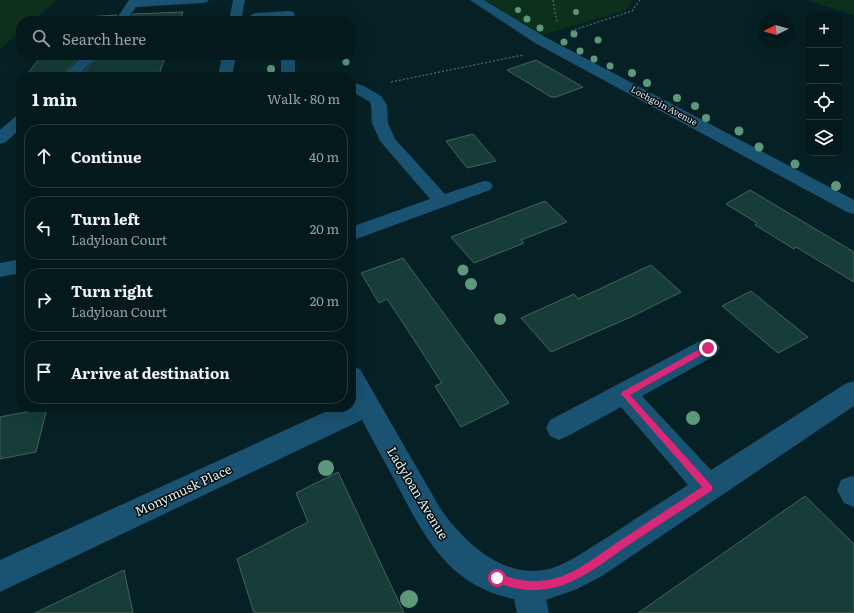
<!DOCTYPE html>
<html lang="en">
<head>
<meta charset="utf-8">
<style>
  :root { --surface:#04191c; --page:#0d2225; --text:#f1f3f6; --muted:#97a0a3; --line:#25383b }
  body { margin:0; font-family:Literata,serif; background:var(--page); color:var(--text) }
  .controls { position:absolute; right:12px; top:12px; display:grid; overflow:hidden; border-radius:8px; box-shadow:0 4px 16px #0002 }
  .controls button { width:36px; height:36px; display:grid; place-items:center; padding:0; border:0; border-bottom:1px solid var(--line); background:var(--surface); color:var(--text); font:20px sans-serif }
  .compass { position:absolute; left:758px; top:12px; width:36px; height:36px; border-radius:50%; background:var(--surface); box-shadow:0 4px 16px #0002; rotate:265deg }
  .stop { position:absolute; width:12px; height:12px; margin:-9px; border:3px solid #db2777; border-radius:50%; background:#fff }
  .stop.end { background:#db2777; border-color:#fff; box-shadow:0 1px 4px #0008 }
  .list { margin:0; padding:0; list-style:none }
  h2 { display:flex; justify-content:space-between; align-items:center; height:52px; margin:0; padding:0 16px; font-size:17px }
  h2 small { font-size:13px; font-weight:400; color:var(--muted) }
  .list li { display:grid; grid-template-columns:26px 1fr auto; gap:12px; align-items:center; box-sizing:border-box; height:64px; margin:0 8px 8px; padding:0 8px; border:1px solid var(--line); border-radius:16px }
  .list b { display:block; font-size:15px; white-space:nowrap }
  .list p { margin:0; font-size:13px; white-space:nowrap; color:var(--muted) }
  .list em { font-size:13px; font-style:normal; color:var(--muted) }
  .icon { flex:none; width:22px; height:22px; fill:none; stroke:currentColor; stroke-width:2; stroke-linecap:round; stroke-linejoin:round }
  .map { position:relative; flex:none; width:854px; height:613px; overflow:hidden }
  .search { position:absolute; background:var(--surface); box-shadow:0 4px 16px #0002; left:16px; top:16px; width:340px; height:44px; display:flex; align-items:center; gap:10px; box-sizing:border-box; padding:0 14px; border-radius:16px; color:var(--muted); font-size:15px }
  .panel { position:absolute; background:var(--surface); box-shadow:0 4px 16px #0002; left:16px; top:72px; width:340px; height:340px; border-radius:16px }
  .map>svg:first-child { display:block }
  .green { fill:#0d301c }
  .building { fill:#163d37; stroke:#47625d }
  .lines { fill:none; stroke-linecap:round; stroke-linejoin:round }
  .path { stroke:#486063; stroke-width:1.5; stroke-dasharray:2 2; stroke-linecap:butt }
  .street { fill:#1a5271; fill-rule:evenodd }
  .tree { fill:#5d987b }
  .route { fill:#db2777 }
  .labels { text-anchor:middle; stroke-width:3; stroke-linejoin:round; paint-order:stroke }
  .far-street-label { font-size:9px; fill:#dfeef1; stroke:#02090a }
  .near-street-label { font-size:13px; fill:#dfeef1; stroke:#02090a }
</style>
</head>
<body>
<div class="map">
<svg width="854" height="613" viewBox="0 0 854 613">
  <rect width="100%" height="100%" fill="#062125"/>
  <path class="green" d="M0,0H57L32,21H21V31L0,49Z
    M485,0H632L626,10L542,35Z
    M805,0H854V15Z"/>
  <path class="building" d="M183,12L180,21H129L133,14Z
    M117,15L114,21H67L70,18Z
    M42,55H81L61,77H25Z
    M99,55H166L158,77H79Z
    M536,60L583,87L556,97H551L507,70Z
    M473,134L496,161L467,168L446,141Z
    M750,190L854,252V282L796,247L794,249L755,225L757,223L726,204Z
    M545,201L567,222L521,240L524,243L474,263L451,237Z
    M403,258L461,337L509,403L461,427L435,386L442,383L403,323L387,299L379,303L361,273Z
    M651,265L681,292L633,316L551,352L521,318L574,294L578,299Z
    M751,291L778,313L808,337L778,353L722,306Z
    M47,408L36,452L0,459V417Z
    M338,472L404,613H254L237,559L308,522L296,493Z
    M805,496L854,544V613H638Z
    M124,570L133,613H35Z"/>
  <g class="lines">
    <path class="path" d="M553,0L557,23
      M571,31L632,11L640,0
      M391,82L523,55"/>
    <path class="street" d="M129,0H209L207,2L203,3L136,7L127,21H115Z
      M233,0H245L241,21H229Z
      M470,0H484L545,37L854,200V214L847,212L535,43Z
      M289,11L293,12L295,15L293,18L256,21L252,20L250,17L252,14L256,13Z
      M83,55H98L77,77H62Z
      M222,55H236L232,77H218Z
      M281,55H295V77H281Z
      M351,82L364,86L381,96L387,105L388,123L395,139L445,194L484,181L490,182L493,186L490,190L351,241V227L430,199L380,141L372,123L371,105L370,102L351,91Z
      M21,114V128L6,142L0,144V130L16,116Z
      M21,259V273L0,277V263Z
      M708,339L716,341L720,348L716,355L642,396L711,470L845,384L854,381V406L602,576L577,589L546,600L549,613H517L514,599C446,585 423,534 394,479C383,459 372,439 362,420L0,592V560L336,407H351V366L360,369L440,508C466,545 509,585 558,566C577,558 594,545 611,535C636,518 662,502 688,485L621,407L568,436L559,440L550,436L546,428L550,420L700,341Z
      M851,476L854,477V507L844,503L837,490L841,480Z"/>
  </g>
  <g class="tree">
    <circle cx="518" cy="10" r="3"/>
    <circle cx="576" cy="12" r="3"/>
    <circle cx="527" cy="19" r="3.5"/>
    <circle cx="540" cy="28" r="3.5"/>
    <circle cx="574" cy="34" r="3.5"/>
    <circle cx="598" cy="40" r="3.5"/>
    <circle cx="564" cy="42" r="3.5"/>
    <circle cx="580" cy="51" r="3.5"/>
    <circle cx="594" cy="59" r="3.5"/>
    <circle cx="346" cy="62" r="3.5"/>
    <circle cx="610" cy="66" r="3.5"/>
    <circle cx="271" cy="69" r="4"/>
    <circle cx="632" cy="73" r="4"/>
    <circle cx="647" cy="83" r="4"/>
    <circle cx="677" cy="98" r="4"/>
    <circle cx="695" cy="106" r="4"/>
    <circle cx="706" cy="118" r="4"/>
    <circle cx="739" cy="131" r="4.5"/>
    <circle cx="759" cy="147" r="4.5"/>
    <circle cx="795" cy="164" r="4.5"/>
    <circle cx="836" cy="186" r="5"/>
    <circle cx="463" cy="270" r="5.5"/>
    <circle cx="471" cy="284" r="6"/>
    <circle cx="500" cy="319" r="6"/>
    <circle cx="693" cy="418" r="7"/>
    <circle cx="326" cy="468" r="8"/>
    <circle cx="409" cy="599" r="9"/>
  </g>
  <path class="route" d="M705,346H710V350L630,395L711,485L713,488L711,491C683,509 655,528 627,546C604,562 576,585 547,589C528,592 512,589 494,581L492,578L494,575L497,573C514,580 530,583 548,580C573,576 597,556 618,542C646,524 674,505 702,487L621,394L622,392Z"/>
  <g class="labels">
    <g class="far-street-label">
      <text transform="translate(664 106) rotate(28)" y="3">Lochgoin Avenue</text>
    </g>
    <g class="near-street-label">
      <text transform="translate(183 490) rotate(-25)" y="5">Monymusk Place</text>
      <text transform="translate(418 493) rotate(59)" y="5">Ladyloan Avenue</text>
    </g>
  </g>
</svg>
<div class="controls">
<button>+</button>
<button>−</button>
<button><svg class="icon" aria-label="locate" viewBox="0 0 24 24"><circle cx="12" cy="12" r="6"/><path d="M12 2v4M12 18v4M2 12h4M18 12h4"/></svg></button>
<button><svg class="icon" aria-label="layers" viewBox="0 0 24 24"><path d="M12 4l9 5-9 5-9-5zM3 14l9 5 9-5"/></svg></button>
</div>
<svg class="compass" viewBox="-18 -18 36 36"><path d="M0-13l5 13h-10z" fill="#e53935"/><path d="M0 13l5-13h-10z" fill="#97a0a3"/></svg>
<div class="stop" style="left:497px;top:578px"></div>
<div class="stop end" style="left:708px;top:348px"></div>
<div class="search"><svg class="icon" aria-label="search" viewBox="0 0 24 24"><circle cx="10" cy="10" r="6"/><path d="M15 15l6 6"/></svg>Search here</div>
<section class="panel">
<h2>1 min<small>Walk · 80 m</small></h2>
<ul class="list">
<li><svg class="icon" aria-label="ahead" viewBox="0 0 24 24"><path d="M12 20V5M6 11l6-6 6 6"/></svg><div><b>Continue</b></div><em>40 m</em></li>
<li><svg class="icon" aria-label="left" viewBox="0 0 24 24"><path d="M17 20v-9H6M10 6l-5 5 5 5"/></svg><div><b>Turn left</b><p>Ladyloan Court</p></div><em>20 m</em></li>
<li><svg class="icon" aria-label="right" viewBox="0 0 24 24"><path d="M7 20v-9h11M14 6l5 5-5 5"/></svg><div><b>Turn right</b><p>Ladyloan Court</p></div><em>20 m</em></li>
<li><svg class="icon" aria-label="arrive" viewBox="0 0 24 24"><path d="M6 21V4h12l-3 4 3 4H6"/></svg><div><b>Arrive at destination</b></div></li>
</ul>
</section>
</div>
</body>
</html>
